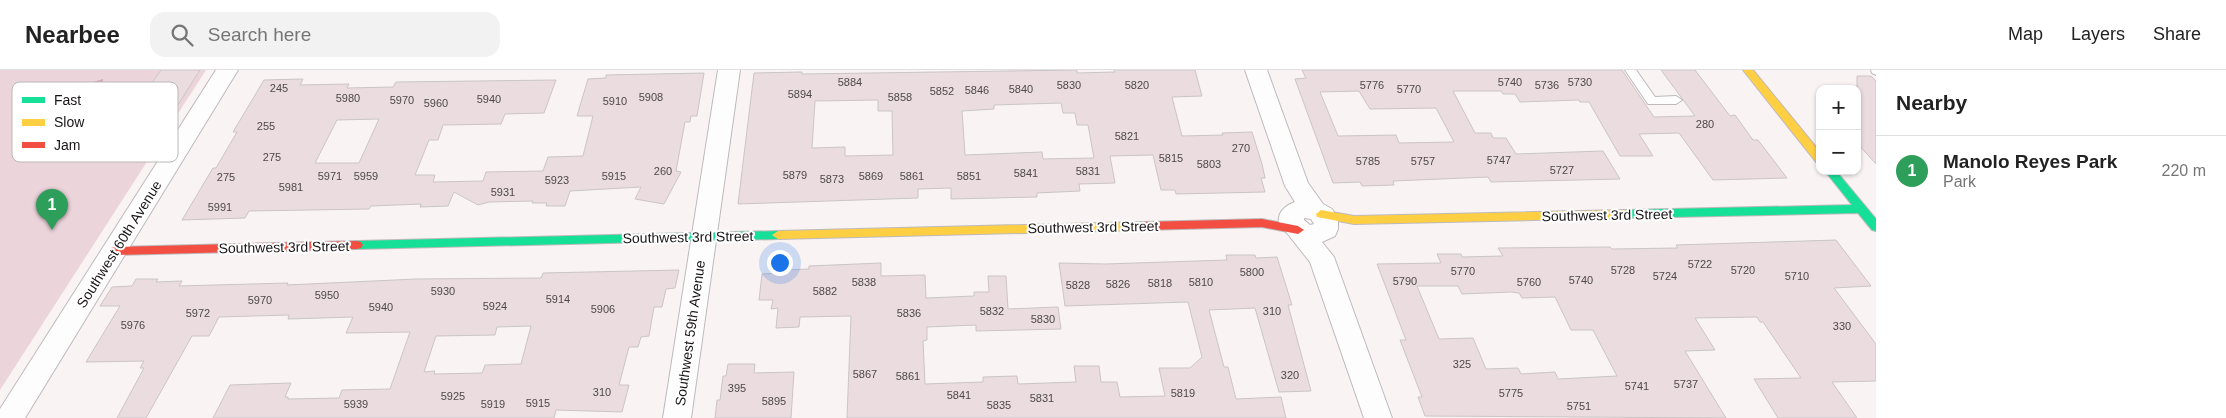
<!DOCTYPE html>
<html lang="en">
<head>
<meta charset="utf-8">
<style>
  :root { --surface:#fff; --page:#f2f2f2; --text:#222; --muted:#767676; --line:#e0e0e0; --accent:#0f766e }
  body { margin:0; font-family:Helvetica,sans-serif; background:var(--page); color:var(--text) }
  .controls { position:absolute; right:15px; top:15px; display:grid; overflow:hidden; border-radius:10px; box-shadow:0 1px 4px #0004 }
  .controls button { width:45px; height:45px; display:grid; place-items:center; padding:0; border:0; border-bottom:1px solid var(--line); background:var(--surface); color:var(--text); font:25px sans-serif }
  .you { position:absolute; left:779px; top:192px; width:18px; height:18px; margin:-12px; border:4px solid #fff; border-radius:50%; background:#1a73e8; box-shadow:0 0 0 8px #1a73e833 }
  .badge { display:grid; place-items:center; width:32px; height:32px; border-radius:50%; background:var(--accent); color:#fff; font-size:16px; font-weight:700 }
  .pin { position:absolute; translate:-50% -41px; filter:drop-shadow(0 1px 2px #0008) }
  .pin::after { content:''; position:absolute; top:26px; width:18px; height:15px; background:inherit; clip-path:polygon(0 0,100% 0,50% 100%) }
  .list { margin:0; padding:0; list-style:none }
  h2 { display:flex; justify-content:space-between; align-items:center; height:65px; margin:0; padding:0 20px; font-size:21px }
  h2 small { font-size:16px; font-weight:400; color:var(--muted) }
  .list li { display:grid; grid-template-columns:32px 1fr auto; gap:15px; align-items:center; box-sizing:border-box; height:70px; padding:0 20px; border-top:1px solid var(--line) }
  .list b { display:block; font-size:19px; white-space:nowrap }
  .list p { margin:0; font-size:16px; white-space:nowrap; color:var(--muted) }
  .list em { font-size:16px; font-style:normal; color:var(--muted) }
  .icon { flex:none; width:28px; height:28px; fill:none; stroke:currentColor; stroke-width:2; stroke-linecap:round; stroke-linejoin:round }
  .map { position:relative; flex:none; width:1876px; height:348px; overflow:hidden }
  header { display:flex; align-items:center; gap:30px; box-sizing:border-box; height:70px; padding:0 25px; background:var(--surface); border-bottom:1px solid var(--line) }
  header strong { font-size:24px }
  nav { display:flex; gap:28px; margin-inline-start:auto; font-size:18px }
  .search { width:350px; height:45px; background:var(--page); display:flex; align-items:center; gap:12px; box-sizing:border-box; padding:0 18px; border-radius:15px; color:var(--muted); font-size:19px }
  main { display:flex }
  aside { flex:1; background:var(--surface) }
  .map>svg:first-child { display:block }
  .green { fill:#ecd4db }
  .water { fill:#d3a7b6 }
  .building { fill:#ebdce0; stroke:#cac5c6; fill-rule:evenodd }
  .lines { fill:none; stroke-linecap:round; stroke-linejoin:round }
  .lane-casing { stroke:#bebabb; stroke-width:2 }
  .street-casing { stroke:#bebabb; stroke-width:2 }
  .fast-casing { stroke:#bebabb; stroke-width:2 }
  .slow-casing { stroke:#bebabb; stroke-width:2 }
  .jam-casing { stroke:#bebabb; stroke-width:2 }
  .lane { fill:#fefdfd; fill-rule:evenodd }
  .street { fill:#fefdfd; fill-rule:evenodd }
  .fast { fill:#16e098; fill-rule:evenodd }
  .slow { fill:#ffcf43; fill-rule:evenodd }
  .jam { fill:#f24e42; fill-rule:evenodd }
  .labels { text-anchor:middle; stroke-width:4; stroke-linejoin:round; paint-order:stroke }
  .number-label { font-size:11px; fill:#4e484a }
  .street-label { font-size:14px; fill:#191516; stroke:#fff }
  .key { fill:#fff; stroke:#bab9b9; stroke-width:1 }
  .key-label { font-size:14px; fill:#191516 }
</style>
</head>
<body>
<header>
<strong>Nearbee</strong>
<div class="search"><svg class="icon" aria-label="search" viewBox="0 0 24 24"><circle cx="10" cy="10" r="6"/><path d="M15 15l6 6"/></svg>Search here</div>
<nav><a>Map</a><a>Layers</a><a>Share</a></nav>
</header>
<main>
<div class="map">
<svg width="1876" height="348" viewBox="0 0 1876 348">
  <rect width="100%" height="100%" fill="#f9f3f4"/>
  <path class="green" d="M0,0H206L0,320Z"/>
  <path class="water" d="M103,9L102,21L106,25H131L134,28L100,76L93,78H70L68,64L48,60L47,53C52,44 68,42 71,31C72,27 70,22 70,19Z"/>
  <path class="building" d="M161,0H200L164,57L121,58Z
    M1077,0V3L1115,2L1114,0H1195L1202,26L1172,27L1182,66L1223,65L1222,63L1252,62L1262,94L1265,108H1261L1265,122L1176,124L1175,120H1161L1153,85L1110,86L1115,113L1079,114L1080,121L1037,123V127L951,129V118L918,119V128L738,134L754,3L802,2V4ZM878,30V41H892L893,85L845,86V77L812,78L815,31ZM1061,33L1063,43H1075L1077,55H1088L1094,88L1043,89L1042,82L965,85L962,41L994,39V35Z
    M1302,0H1622L1654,47L1695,46L1661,0H1695L1730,46L1735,45L1753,70H1758L1787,108L1713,110L1679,63L1639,64L1653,86H1620L1589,32H1580L1579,30L1520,32L1515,24H1503L1501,21H1453L1475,63H1491L1493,68H1506L1516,84L1603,81L1620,109L1491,112L1488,107L1393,111L1394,115L1362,116L1360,112L1333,113L1295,9L1306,8ZM1359,21L1370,39L1436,38L1454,72L1399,73L1396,65L1338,66L1320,22Z
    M704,3L697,46H691L690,52H685L676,101L681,102L664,134L635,129L641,117L570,121L565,136H546L547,133H532L533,131L489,132L478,135L454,122L448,136L420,137L421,134L371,136L369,139L249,141L245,148L182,150L213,98H216L237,62H233L264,10L303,9L300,15L349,14L347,18L393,17L396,12L556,10L544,43L505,44L501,54L443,55L438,70H429L415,105H435L433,112L483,111L486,102L543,101L548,87L583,86L593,46H577L588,9L606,8V5ZM379,49L359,93H315L337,50Z
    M1857,6H1871L1876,11V94L1857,73Z
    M1836,170L1871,216L1834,218L1876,274V311L1832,312L1857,348H1778L1754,309L1801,308L1763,252H1760L1757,247L1695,248L1715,280L1685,281L1726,348L1425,346L1418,327H1422L1400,270H1406L1377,194L1441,193L1437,184H1461L1462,187L1503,186L1498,178L1610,177L1612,179L1678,178L1676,175ZM1417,216H1458L1462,224L1511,222L1519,223L1522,228L1555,227L1571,260H1593L1617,306L1558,309L1555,302L1521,304L1518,298L1486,299L1473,268L1439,269Z
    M1226,185H1255L1256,188L1277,187L1292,235H1288L1311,321L1279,322L1255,238L1209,240L1224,297H1228L1236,329L1281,327L1286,348H847L851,246L800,247L799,257L776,258L778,238L771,239L773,230H759L762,204L785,203V200L809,199V196L881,193V206L925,205L926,228L974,226V222H989L988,206H1006L1008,239L1058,237L1061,259L976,261V255L927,257V270L923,271L925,314L983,312V307L1017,306L1018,314L1076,312L1074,296H1099L1101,312H1117L1120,327L1165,326L1159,298H1190L1202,287L1188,232L1065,236L1059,193L1105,194L1227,190Z
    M679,200L675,218L666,219L662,237H654L649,266L641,267L638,277H629L619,315H629L622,342L556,340L554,348H213L230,315L291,313L285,327H288V329L339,328L342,320L390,319L410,262L346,263L353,247L288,249L289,245L219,247L209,266H192L146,348H117L144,298H140L144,291L86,292L120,236H100L112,217L132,216L136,209H158L156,212L182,211L179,216L288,213L287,215L416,209L541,208L543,203ZM531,256L521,294L485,295L482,303L434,304L435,301L424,302L436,266L495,265L497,257Z
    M728,294H755L754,303L794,302L791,348H715L717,330H720L723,306H726Z"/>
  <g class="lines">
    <g class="lane-casing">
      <path id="lane" d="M1625,0H1636L1655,27L1676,26L1682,30L1676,34H1648Z
        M1871,0H1876V5L1872,3Z"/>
    </g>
    <g class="street-casing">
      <path id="street" d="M216,0H238L25,348H0V339Z
        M718,0H740L691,348H663Z
        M1245,0H1267L1308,113L1323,134L1332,139L1338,149V159L1335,166L1322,172L1334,187L1392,348H1364L1310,192L1279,153C1277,142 1286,135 1295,132L1285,116ZM1304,148L1311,149L1314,154L1310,155L1304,150Z"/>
    </g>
    <g class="fast-casing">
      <path id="fast" d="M1825,101H1836L1876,149V161L1872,160L1858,143L1625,148L1620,144L1625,140L1852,135Z
        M778,161L784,165L778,169L357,179L353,178L351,175L353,172L357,171Z"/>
    </g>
    <g class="slow-casing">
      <path id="slow" d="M1743,0H1753L1820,82V93L1816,92Z
        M1321,140L1354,146L1625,140L1630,144L1625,148L1354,154L1317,147L1316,144Z
        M1143,152L1149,156L1143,160L778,169L772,165L778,161Z"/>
    </g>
    <g class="jam-casing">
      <path id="jam" d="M1262,149L1298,156L1304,160L1298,164L1262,157L1143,160L1137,156L1143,152Z
        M357,171L361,172L363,175L361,178L357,179L115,185L111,184L109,181L111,178L115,177Z"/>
    </g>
    <use href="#lane" class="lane"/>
    <use href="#street" class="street"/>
    <use href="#fast" class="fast"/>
    <use href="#slow" class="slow"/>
    <use href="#jam" class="jam"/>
  </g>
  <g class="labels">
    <g class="number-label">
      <text x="850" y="16">5884</text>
      <text x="1510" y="16">5740</text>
      <text x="1580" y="16">5730</text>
      <text x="1069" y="19">5830</text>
      <text x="1137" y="19">5820</text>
      <text x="1372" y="19">5776</text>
      <text x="1547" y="19">5736</text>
      <text x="279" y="22">245</text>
      <text x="1021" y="23">5840</text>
      <text x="1409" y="23">5770</text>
      <text x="977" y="24">5846</text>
      <text x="942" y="25">5852</text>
      <text x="800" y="28">5894</text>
      <text x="651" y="31">5908</text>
      <text x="900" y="31">5858</text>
      <text x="348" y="32">5980</text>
      <text x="489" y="33">5940</text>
      <text x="402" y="34">5970</text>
      <text x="615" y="35">5910</text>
      <text x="436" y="37">5960</text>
      <text x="1705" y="58">280</text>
      <text x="266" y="60">255</text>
      <text x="1127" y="70">5821</text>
      <text x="1241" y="82">270</text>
      <text x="272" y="91">275</text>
      <text x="1171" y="92">5815</text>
      <text x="1499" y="94">5747</text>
      <text x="1368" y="95">5785</text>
      <text x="1423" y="95">5757</text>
      <text x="1209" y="98">5803</text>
      <text x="1562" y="104">5727</text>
      <text x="663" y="105">260</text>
      <text x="1088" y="105">5831</text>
      <text x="1026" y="107">5841</text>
      <text x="795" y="109">5879</text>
      <text x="330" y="110">5971</text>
      <text x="366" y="110">5959</text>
      <text x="614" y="110">5915</text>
      <text x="871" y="110">5869</text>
      <text x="912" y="110">5861</text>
      <text x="969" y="110">5851</text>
      <text x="226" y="111">275</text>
      <text x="832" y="113">5873</text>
      <text x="557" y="114">5923</text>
      <text x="291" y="121">5981</text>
      <text x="503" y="126">5931</text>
      <text x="220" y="141">5991</text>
      <text x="1700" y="198">5722</text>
      <text x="1623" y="204">5728</text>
      <text x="1743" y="204">5720</text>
      <text x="1463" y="205">5770</text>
      <text x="1252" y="206">5800</text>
      <text x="1665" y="210">5724</text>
      <text x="1797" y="210">5710</text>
      <text x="1581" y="214">5740</text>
      <text x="1405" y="215">5790</text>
      <text x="864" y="216">5838</text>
      <text x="1201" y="216">5810</text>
      <text x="1529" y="216">5760</text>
      <text x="1160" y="217">5818</text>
      <text x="1118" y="218">5826</text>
      <text x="1078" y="219">5828</text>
      <text x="443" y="225">5930</text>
      <text x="825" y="225">5882</text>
      <text x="327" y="229">5950</text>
      <text x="558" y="233">5914</text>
      <text x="260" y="234">5970</text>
      <text x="495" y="240">5924</text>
      <text x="381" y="241">5940</text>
      <text x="603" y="243">5906</text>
      <text x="992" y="245">5832</text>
      <text x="1272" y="245">310</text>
      <text x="198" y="247">5972</text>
      <text x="909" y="247">5836</text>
      <text x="1043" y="253">5830</text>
      <text x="133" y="259">5976</text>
      <text x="1842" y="260">330</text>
      <text x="1462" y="298">325</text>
      <text x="865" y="308">5867</text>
      <text x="1290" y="309">320</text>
      <text x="908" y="310">5861</text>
      <text x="1686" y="318">5737</text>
      <text x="1637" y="320">5741</text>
      <text x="737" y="322">395</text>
      <text x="602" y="326">310</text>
      <text x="1183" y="327">5819</text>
      <text x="1511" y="327">5775</text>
      <text x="959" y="329">5841</text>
      <text x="453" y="330">5925</text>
      <text x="1042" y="332">5831</text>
      <text x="774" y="335">5895</text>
      <text x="538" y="337">5915</text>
      <text x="356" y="338">5939</text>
      <text x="493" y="338">5919</text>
      <text x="999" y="339">5835</text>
      <text x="1579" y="340">5751</text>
    </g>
    <g class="street-label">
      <text transform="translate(1607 145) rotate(-1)" y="5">Southwest 3rd Street</text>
      <text transform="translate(1093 157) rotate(-1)" y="5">Southwest 3rd Street</text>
      <text transform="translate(688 167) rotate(-1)" y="5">Southwest 3rd Street</text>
      <text transform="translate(119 174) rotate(-58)" y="5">Southwest 60th Avenue</text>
      <text transform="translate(284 177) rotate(-1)" y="5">Southwest 3rd Street</text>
      <text transform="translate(690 263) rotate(-82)" y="5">Southwest 59th Avenue</text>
    </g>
  </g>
  <rect x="12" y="12" width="166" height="80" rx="8" class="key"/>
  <rect x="22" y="27" width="23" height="6" fill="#16e098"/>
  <rect x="22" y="49" width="23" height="7" fill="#ffcf43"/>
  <rect x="22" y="72" width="23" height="6" fill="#f24e42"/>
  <g class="key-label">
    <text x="54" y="35">Fast</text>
    <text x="54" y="57">Slow</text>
    <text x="54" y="80">Jam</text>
  </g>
</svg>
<div class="controls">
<button>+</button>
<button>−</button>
</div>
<div class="you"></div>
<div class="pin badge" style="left:52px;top:160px;background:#2e9e5b">1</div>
</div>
<aside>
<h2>Nearby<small></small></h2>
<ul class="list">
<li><span class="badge" style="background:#2e9e5b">1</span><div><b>Manolo Reyes Park</b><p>Park</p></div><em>220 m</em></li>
</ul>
</aside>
</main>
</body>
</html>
